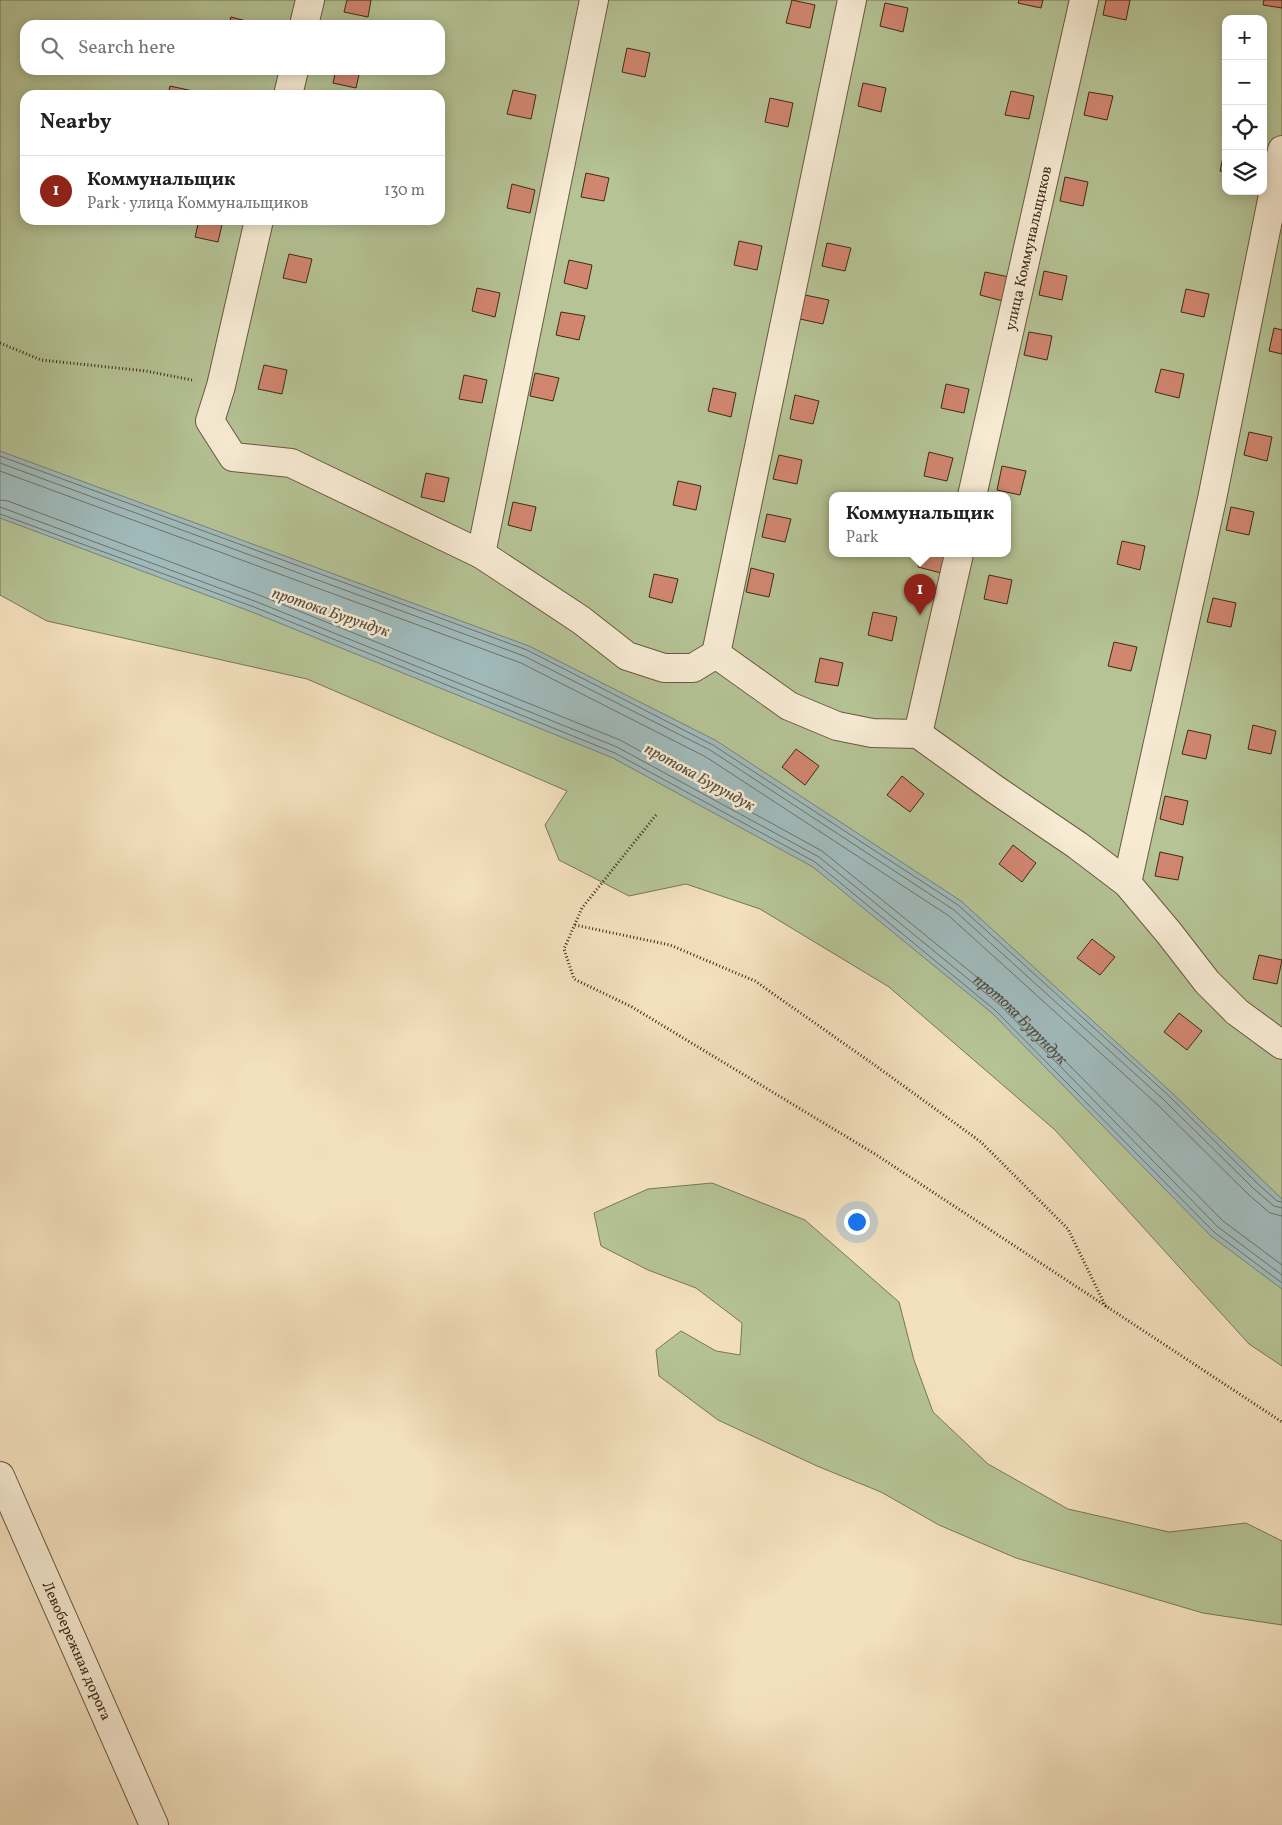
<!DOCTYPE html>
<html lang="en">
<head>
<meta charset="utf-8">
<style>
  :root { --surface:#fff; --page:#f2f2f2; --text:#202124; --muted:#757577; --line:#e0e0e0; --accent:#8f2418 }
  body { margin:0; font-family:Vollkorn,serif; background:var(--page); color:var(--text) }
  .controls { position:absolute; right:15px; top:15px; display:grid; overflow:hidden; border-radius:10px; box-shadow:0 2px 12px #0003 }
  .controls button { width:45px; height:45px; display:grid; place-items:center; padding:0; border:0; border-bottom:1px solid var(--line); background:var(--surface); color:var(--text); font:25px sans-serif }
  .you { position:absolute; left:856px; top:1221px; width:18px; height:18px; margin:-12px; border:4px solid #fff; border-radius:50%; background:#1a73e8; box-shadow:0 0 0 8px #1a73e833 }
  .badge { display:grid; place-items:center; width:32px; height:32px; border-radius:50%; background:var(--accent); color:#fff; font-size:16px; font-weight:700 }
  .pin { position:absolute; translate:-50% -41px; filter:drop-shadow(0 1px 2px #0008) }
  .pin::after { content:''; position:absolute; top:26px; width:18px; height:15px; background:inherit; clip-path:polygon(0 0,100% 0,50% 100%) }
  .popup { position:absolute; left:829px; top:492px; width:182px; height:65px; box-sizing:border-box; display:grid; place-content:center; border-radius:10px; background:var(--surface); filter:drop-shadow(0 1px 4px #0005); font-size:16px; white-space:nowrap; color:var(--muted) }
  .popup b { font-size:19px; color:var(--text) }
  .popup::after { content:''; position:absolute; left:50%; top:100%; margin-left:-10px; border:10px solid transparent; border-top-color:var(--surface) }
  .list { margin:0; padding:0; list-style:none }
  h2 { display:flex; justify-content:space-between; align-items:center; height:65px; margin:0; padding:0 20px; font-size:21px }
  h2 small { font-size:16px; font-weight:400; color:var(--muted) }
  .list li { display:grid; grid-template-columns:32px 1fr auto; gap:15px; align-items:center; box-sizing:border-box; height:70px; padding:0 20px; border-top:1px solid var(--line) }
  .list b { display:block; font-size:19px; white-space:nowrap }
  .list p { margin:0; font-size:16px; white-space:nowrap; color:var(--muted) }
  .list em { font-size:16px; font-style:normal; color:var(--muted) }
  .icon { flex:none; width:28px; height:28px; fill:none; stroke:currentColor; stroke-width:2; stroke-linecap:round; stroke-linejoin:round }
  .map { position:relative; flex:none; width:1282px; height:1825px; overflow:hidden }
  .search { position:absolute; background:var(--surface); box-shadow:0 2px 12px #0003; left:20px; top:20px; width:425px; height:55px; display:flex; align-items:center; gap:12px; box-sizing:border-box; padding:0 18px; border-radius:15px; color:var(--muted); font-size:19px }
  .panel { position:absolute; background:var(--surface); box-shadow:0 2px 12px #0003; left:20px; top:90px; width:425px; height:135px; border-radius:15px }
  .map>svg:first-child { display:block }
  .green { fill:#b5c395; stroke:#7a7656; fill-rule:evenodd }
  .water { fill:#a0babb; stroke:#798079 }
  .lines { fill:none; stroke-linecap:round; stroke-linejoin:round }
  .shore { stroke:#6f7268; stroke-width:1 }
  .building { fill:#d18670; stroke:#3e2a16 }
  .minor-casing { stroke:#6b5840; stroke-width:30 }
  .path { stroke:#3e2a16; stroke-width:3; stroke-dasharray:1 2.5; stroke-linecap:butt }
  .minor { stroke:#f7ebd4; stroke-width:28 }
  .labels { text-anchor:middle; stroke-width:5; stroke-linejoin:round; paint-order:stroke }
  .street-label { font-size:15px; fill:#3e2a16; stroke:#f7ebd4 }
  .water-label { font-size:16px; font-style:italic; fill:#564e3f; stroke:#f7ebd4 }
</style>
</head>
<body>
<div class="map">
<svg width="1282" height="1825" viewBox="0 0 1282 1825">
  <rect width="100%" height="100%" fill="#f3e0bd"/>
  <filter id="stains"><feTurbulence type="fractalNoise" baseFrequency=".004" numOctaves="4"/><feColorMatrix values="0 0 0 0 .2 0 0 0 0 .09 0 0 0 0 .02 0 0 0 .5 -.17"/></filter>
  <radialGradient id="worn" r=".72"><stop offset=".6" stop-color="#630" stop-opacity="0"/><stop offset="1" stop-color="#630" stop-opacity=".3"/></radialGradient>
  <path class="green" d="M0,0H1282V1366L1249,1344L1055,1130L889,987L760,909L686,884L629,896L559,860L545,825L567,791L307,679L47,621L0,595ZM1226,19H1263V191H1226ZM25,25H440V70H25ZM25,95H440V220H25ZM832,496H1008V554H832Z
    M712,1183L805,1220L899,1302L914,1360L933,1412L988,1464L1068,1509L1169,1532L1246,1523L1282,1541V1625L1203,1613L1016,1558L939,1525L881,1492L817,1466L718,1420L659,1376L656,1350L681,1331L716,1351L740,1355L742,1323L696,1288L648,1270L601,1246L594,1213L648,1189Z"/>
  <path class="water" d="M0,451L529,646L715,740L961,901L1171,1092L1282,1199V1289L1211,1236L992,1013L813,867L613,758L252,612L0,518Z"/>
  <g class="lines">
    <g class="shore">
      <path d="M0,456L527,650L713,745L958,905L1168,1095L1258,1184L1277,1201L1282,1202"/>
      <path d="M0,463L524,656L710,750L954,910L1164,1100L1254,1189L1274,1206L1282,1208"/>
      <path d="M0,471L521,663L706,757L949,916L1158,1105L1249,1195L1270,1213L1282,1216"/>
      <path id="s1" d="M0,500L8,501L259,595L620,740L822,851L1005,1000L1223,1221L1282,1265"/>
      <path d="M0,507L257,602L617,747L819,857L1000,1005L1218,1227L1282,1275"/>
      <path d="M0,514L254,607L615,753L815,862L995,1010L1214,1232L1282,1283"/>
    </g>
  </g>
  <path class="building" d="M347,0H371L368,17L344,12Z
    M792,0L815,5L810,28L786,23Z
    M1019,0H1043L1041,8L1018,3Z
    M1106,0H1130L1126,20L1103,15Z
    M1264,0H1282V8L1263,5Z
    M885,3L908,8L903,32L880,26Z
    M231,17L254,23V25H229Z
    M627,48L650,53L645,77L622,72Z
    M336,70H360L356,88L333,83Z
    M863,83L886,88L881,112L858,106Z
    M170,86L193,91L192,95H168Z
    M513,90L536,95L531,119L507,114Z
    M1011,91L1034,96L1029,119L1005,115Z
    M1089,92L1113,96L1107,120L1084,115Z
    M770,98L793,103L788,127L765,122Z
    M1225,148H1226V172L1220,171Z
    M586,173L609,178L604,201L581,197Z
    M1065,177L1088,182L1083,206L1060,201Z
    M512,184L535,190L530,213L507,208Z
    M199,220H223L218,242L195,237Z
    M739,241L762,246L757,270L734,265Z
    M827,243L851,248L845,271L822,266Z
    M289,254L312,259L306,283L283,278Z
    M569,260L592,265L587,289L564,283Z
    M1044,271L1067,276L1062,300L1039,295Z
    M985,272L1009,277L1003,301L980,295Z
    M477,288L500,293L495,317L472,311Z
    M1186,289L1209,294L1204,317L1181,312Z
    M805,295L829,300L823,324L800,319Z
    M561,312L585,316L579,340L556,335Z
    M1274,328L1282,330V354L1269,351Z
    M1029,332L1052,336L1047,360L1024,355Z
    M264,365L287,370L282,394L258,389Z
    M1161,369L1184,374L1179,398L1155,392Z
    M535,373L559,378L553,401L530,396Z
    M464,375L487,380L482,403L459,399Z
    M946,384L969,389L964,413L941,408Z
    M713,388L736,393L731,417L708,411Z
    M795,395L819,401L813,424L790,419Z
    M1249,432L1272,437L1267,461L1244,455Z
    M929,452L953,458L947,481L924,476Z
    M779,455L802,460L797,484L773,479Z
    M1002,466L1026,471L1020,495L997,490Z
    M426,473L449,478L444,502L421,497Z
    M678,481L701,486L696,510L673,505Z
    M513,502L536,507L531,531L508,525Z
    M1231,507L1254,512L1249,535L1226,530Z
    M767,514L791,519L785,542L762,537Z
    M1122,541L1145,546L1140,570L1117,564Z
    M921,554H945L941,573L918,567Z
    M751,568L774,574L769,597L746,592Z
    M654,574L678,579L672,603L649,597Z
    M989,575L1012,580L1007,604L984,599Z
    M1213,598L1236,603L1231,627L1207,622Z
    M873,612L897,617L892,641L868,635Z
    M1114,642L1137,647L1131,671L1108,666Z
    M820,658L843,663L838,686L815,682Z
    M1253,725L1276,731L1271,754L1248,749Z
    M1188,730L1211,735L1206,759L1182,754Z
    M796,749L819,766L805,785L782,767Z
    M902,776L924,794L910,812L887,795Z
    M1165,796L1188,801L1183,825L1160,819Z
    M1013,845L1036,863L1022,882L999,864Z
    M1160,852L1183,857L1178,880L1155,876Z
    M1092,939L1115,957L1100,975L1077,958Z
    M1259,955L1282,960L1277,984L1253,979Z
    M1179,1013L1202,1031L1187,1050L1164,1032Z"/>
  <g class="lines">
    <g class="minor-casing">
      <g id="minor">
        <path d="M304,25L310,0"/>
        <path d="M288,95L294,70"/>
        <path d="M259,220L221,386L210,421L233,457L291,463L481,554L581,620L627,656L664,668H693L716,654L789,706L837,726L872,733L918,734L996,790L1077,845L1127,883L1169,933L1207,982L1237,1012L1282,1045"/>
        <path id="s2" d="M972,496L1084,0"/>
        <path d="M481,554L594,0"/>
        <path d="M716,654L852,0"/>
        <path d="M918,734L959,554"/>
        <path d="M1127,883L1212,499L1282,150"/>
        <path id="s3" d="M0,1476L154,1825"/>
      </g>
    </g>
    <path class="path" d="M0,343L41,360L146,371L192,380
      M656,815L582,908L564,949L574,979L632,1007L875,1154L1282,1422
      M575,925L670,945L755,981L876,1066L981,1142L1068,1229L1106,1307"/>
    <use href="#minor" class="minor"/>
  </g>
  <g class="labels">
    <g class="street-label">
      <text dy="5" stroke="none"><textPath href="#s2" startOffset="254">улица Коммунальщиков</textPath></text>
      <text dy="5" stroke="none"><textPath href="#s3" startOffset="191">Левобережная дорога</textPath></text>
    </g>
    <g class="water-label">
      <text transform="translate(331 611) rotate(19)" y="6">протока Бурундук</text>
      <text transform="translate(700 776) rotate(29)" y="6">протока Бурундук</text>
      <text dy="6" stroke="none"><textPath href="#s1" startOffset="1156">протока Бурундук</textPath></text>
    </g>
  </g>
  <rect width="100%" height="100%" filter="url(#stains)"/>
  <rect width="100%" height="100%" fill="url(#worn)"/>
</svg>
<div class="controls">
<button>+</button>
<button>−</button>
<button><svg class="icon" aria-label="locate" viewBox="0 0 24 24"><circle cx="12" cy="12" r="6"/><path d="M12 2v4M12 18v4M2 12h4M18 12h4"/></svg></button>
<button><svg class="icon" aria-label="layers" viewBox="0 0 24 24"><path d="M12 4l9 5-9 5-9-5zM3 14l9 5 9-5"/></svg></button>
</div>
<div class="you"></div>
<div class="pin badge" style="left:920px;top:615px">1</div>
<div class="popup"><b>Коммунальщик</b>Park</div>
<div class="search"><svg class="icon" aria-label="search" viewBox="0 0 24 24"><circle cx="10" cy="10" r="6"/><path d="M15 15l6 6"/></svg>Search here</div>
<section class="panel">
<h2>Nearby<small></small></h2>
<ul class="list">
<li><span class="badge">1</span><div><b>Коммунальщик</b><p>Park · улица Коммунальщиков</p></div><em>130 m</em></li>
</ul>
</section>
</div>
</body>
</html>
